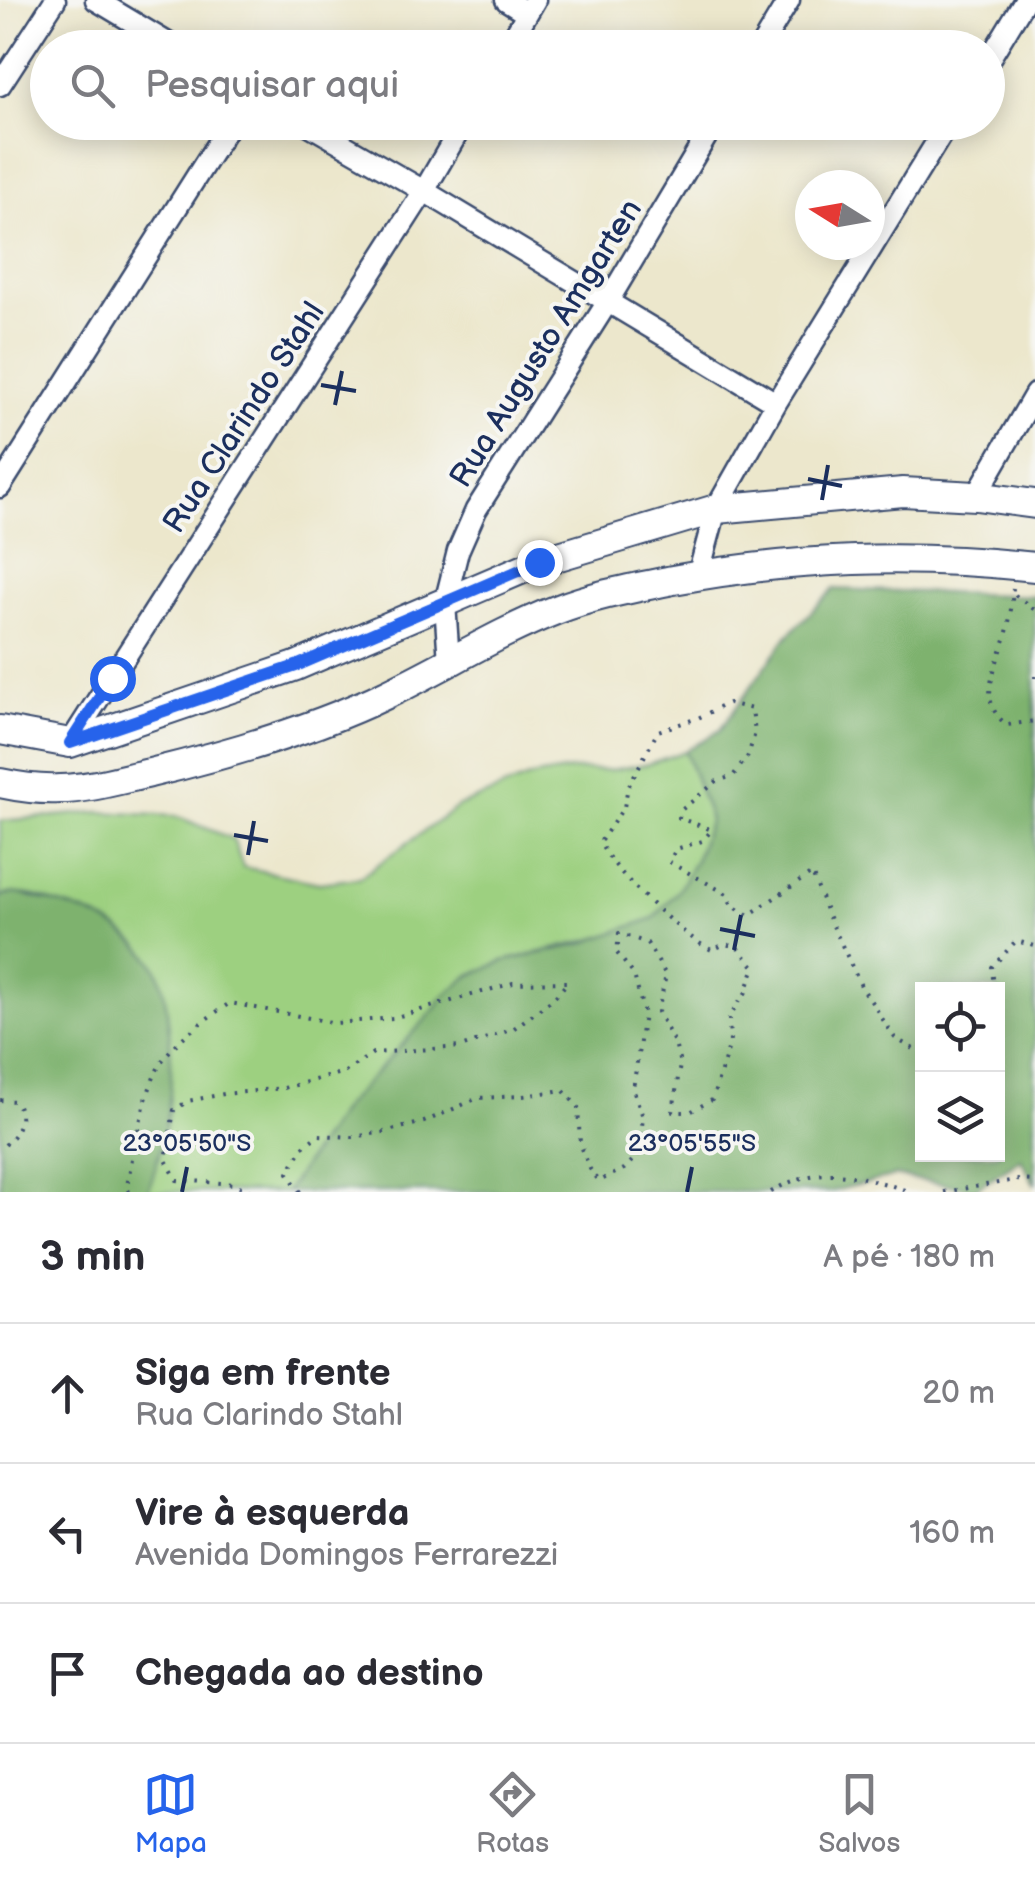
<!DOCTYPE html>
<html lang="pt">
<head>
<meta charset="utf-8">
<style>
  :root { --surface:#fff; --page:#f2f2f3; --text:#2b2b33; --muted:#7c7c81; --line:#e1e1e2; --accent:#2563eb }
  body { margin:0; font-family:"Balsamiq Sans",sans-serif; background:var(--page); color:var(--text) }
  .controls { position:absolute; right:30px; bottom:30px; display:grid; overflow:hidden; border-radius:0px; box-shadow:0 5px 25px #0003 }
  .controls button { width:90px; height:90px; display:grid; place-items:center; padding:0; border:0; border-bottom:2px solid var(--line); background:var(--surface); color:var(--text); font:50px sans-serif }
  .compass { position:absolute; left:795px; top:170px; width:90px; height:90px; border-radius:50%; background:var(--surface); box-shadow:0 5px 25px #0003; rotate:281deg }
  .stop { position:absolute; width:30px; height:30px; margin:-22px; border:8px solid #2563eb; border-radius:50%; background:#fff }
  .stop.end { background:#2563eb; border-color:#fff; box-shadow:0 2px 10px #0008 }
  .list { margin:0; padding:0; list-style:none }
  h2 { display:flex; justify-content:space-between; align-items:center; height:130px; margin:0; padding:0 40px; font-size:42px }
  h2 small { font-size:32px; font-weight:400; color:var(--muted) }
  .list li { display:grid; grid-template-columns:65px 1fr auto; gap:30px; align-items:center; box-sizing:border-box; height:140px; padding:0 40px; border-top:2px solid var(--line) }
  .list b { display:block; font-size:38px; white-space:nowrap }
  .list p { margin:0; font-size:32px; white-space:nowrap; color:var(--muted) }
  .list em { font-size:32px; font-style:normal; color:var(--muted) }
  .icon { flex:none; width:55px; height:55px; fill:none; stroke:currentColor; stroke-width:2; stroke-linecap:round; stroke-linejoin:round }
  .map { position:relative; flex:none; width:1035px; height:1192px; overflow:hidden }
  .search { position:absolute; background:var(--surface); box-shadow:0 5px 25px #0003; left:30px; right:30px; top:30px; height:110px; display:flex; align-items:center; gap:25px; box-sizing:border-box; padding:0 35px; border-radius:55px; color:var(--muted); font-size:38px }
  .sheet { height:550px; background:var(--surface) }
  nav { display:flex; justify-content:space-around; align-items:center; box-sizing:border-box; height:140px; border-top:2px solid var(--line); background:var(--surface); font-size:28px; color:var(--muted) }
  nav a { display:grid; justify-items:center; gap:5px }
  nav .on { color:var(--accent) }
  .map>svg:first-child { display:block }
  .green { fill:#9dd080; stroke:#5c806f; stroke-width:2.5 }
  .forest { fill:#7eb26e; stroke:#4c7066; stroke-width:2.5; fill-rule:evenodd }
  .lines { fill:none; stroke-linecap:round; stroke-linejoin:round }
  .street-casing { stroke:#3a4b6e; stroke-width:25 }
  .secondary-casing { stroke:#3a4b6e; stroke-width:32 }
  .path { stroke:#3a4b6e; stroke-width:4; stroke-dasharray:2.5 8; stroke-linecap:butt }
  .street { stroke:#fff; stroke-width:20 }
  .secondary { stroke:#fff; stroke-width:28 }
  .route { stroke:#2563eb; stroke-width:12 }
  .ticks { fill:none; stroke:#1b2f5e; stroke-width:4 }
  .labels { text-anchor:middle; stroke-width:8; stroke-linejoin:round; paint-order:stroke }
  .street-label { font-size:32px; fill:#1b2f5e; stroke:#f6f6f2 }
  .ticks-label { font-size:25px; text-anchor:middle; fill:#1b2f5e; stroke:#f6f6f2; stroke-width:8; stroke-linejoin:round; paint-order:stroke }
</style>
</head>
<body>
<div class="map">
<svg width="1035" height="1192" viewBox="0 0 1035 1192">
  <rect width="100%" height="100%" fill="#f6f6f2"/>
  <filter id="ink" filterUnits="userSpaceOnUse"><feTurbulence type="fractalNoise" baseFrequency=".01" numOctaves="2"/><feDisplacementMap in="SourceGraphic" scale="20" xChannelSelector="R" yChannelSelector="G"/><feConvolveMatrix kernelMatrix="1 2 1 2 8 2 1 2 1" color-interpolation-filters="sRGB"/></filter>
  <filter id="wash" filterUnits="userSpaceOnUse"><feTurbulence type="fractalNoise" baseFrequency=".0048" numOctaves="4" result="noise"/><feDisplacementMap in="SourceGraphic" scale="40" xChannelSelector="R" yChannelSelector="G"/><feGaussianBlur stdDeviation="2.25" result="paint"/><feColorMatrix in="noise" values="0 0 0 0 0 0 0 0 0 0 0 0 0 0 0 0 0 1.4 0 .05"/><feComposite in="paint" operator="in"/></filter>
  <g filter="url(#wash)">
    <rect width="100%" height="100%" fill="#ece7cc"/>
    <path class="green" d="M685,751L710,819L697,856L679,890L654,918L619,933L504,961L469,975L343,1108L286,1192H148L170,1093L58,905C42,894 18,892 0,896V821L99,812L176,816L233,839L243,867L319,883L359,878L459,806L531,777L570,770H610L648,764Z"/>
    <path class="forest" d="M834,589L1035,596V1185L1021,1159L975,1189L895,1176L829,1192H286L343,1108L438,1006L440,999L469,976L504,961L582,944L654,918L679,890L697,856L710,819L685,751L720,730L788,635ZM922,989H998V1154H922Z
      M14,893C65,903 123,918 154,964C169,985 173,1067 170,1094C167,1126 158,1161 148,1192H0V896Z"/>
  </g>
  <g filter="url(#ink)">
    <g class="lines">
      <g class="street-casing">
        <path id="street" d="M96,0L176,48
          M506,0L527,13
          M507,48L535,0
          M760,48L789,0
          M988,61L1025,0
          M0,85L55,0
          M304,122L424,191L776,403
          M0,487L231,122
          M976,496L1035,394
          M698,576L716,509L776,403L949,122
          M449,662L445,603L458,551L476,510L607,303L715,122
          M70,743L424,191L464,122"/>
      </g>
      <g class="secondary-casing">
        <path id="secondary" d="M0,730L70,743L296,666L539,562L716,509L903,492L976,496L1035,504
          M0,783C19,787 41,790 60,789C89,789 121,779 150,773C229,754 313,730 387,694C444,667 497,633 556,610C594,595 634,588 673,580C796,557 912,554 1035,567"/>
      </g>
      <path class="path" d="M1013,588C1012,603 1010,621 1006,636C997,666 975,701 1007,725L1035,721
        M1015,595L1035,610
        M1035,676V678
        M994,989L992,967L1016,941L1035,946
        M0,1100L16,1101C27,1122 15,1135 0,1150
        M129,1192L127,1186C133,1153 145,1085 164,1058C181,1036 207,1018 230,1003L336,1023L393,1018L513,983L568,982L553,999L513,1029L461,1047L373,1053L345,1072L284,1088L224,1094L188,1101L174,1110L166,1160L177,1180L235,1184L252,1192
        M300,1192L288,1173L303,1147L318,1135L353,1137L384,1132L424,1122L478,1098L523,1096L563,1090L578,1107L580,1143L590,1169L599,1181L624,1169L639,1154L643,1117L633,1089L644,1014L634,975L617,953L619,933L647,943L666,975L658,1012L675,1044L680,1064L673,1112H690L712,1100L730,1043L729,1018L746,992L755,967L737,947L725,944L712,950C688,941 608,867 600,842L624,807L628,787L658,731L698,718L728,703L752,709L755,733L748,756L733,776L717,781L680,811L679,818L712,830L702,841L676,849L669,862L727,894L732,906L749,915L812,873L827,913L861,986L895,1038L922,1054
        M771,1192C819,1162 860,1175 911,1192
        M944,1192L1016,1180L1035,1181"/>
      <use href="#street" class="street"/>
      <use href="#secondary" class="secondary"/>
    </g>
  </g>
  <g class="lines" filter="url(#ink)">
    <path class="route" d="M112,678L70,743L296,666L539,562"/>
  </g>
  <path class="ticks" d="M321,385L356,391M335,405L342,371M808,479L842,486M822,500L828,465M234,835L268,841M248,855L254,821M720,929L755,936M734,950L741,915M182,1192L187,1167M687,1192L692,1167"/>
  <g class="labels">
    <g class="street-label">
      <text transform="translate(545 343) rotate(-58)" y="11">Rua Augusto Amgarten</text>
      <text transform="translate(243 417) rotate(-57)" y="11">Rua Clarindo Stahl</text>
    </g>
  </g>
  <g class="ticks-label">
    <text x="187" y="1151">23°05'50"S</text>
    <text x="692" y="1151">23°05'55"S</text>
  </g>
</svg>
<div class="controls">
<button><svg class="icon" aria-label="locate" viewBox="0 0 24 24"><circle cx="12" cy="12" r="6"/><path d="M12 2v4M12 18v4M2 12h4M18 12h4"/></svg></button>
<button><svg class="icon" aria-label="layers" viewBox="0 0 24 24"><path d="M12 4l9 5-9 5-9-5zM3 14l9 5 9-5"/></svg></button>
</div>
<svg class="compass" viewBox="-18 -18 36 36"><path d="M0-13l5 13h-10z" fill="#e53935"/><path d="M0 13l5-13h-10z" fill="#7c7c81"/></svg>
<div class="stop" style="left:112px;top:678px"></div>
<div class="stop end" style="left:539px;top:562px"></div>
<div class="search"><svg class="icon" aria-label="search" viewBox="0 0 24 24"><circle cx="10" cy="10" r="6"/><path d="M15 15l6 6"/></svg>Pesquisar aqui</div>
</div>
<section class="sheet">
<h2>3 min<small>A pé · 180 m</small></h2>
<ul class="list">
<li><svg class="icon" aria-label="ahead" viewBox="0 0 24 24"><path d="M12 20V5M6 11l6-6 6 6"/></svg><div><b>Siga em frente</b><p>Rua Clarindo Stahl</p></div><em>20 m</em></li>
<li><svg class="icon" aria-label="left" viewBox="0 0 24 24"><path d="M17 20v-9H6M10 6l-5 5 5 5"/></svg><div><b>Vire à esquerda</b><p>Avenida Domingos Ferrarezzi</p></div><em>160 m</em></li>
<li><svg class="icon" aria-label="arrive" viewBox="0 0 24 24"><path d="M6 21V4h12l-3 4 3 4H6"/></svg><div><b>Chegada ao destino</b></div></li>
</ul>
</section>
<nav>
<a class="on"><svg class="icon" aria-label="map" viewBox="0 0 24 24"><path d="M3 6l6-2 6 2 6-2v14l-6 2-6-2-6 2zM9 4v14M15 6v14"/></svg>Mapa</a>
<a><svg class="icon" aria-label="directions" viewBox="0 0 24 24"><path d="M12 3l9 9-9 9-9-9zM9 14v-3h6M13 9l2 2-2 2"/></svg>Rotas</a>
<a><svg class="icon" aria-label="saved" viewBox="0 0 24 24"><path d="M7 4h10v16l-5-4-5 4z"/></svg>Salvos</a>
</nav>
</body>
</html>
